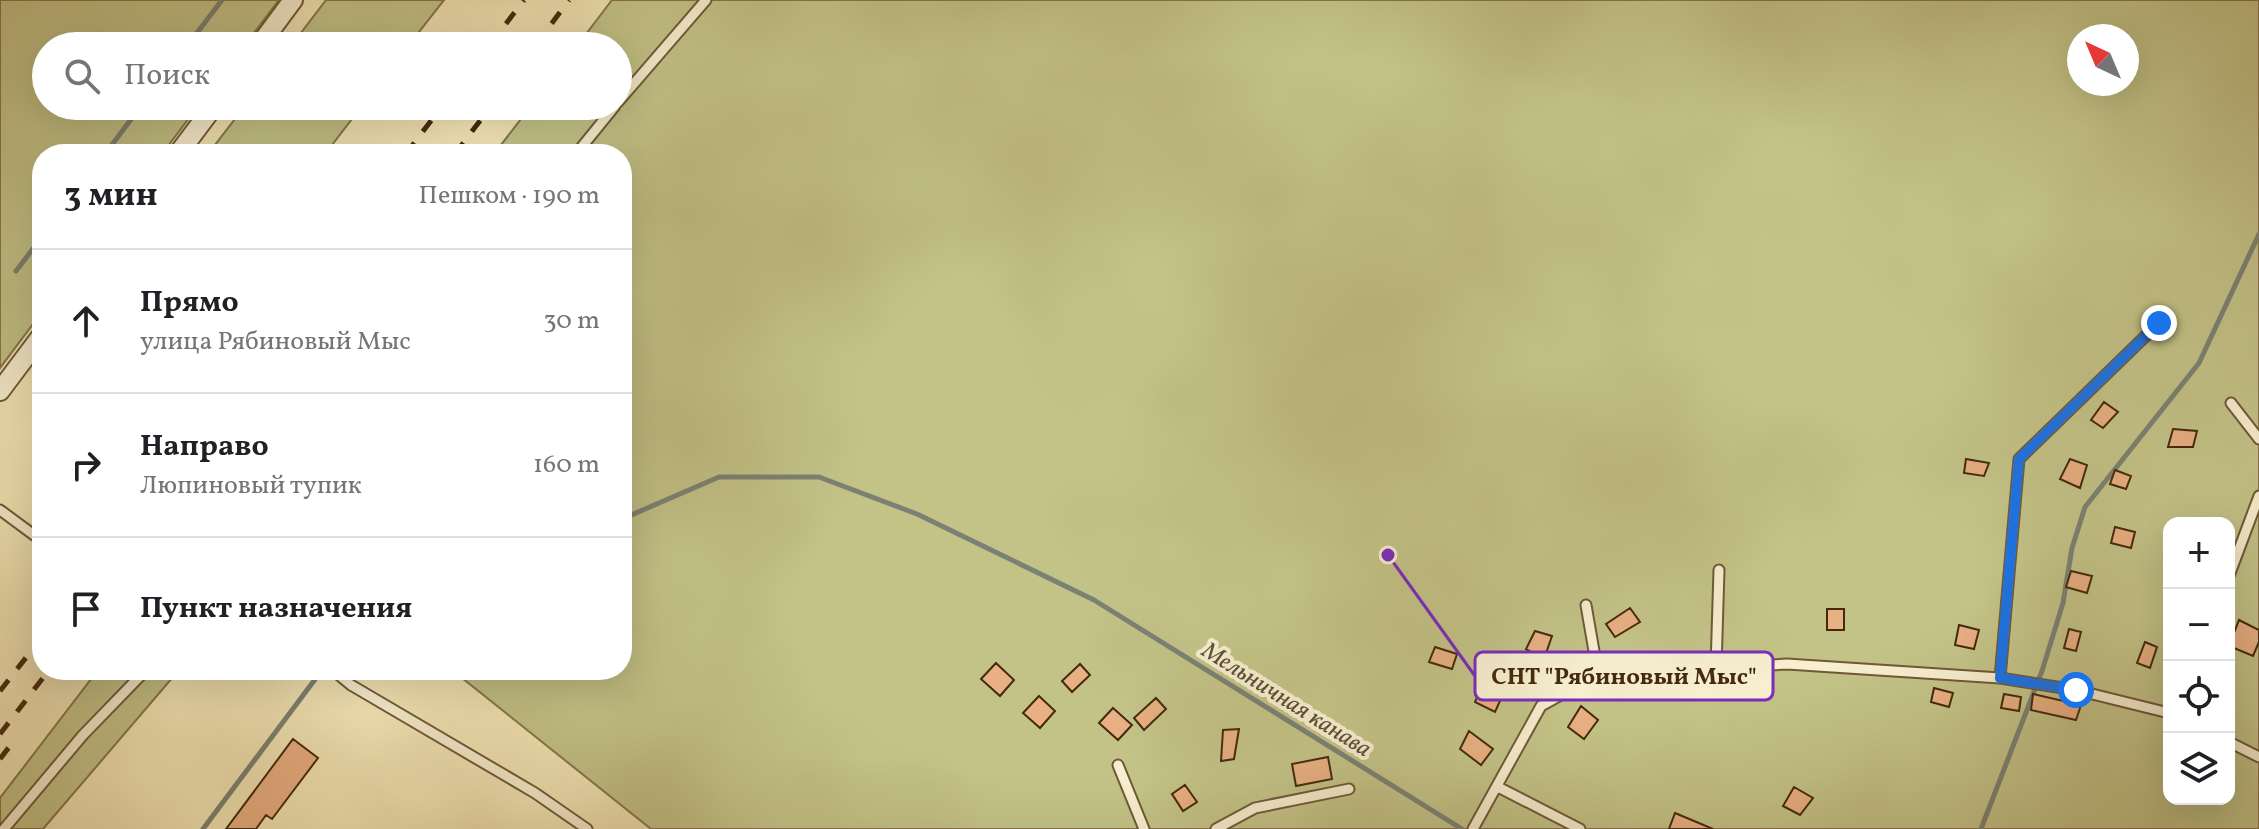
<!DOCTYPE html>
<html lang="ru">
<head>
<meta charset="utf-8">
<style>
  :root { --surface:#fff; --page:#f6f6f6; --text:#202124; --muted:#757577; --line:#e0e0e0 }
  body { margin:0; font-family:Vollkorn,serif; background:var(--page); color:var(--text) }
  .controls { position:absolute; right:24px; bottom:24px; display:grid; overflow:hidden; border-radius:16px; box-shadow:0 8px 32px #0002 }
  .controls button { width:72px; height:72px; display:grid; place-items:center; padding:0; border:0; border-bottom:2px solid var(--line); background:var(--surface); color:var(--text); font:40px sans-serif }
  .compass { position:absolute; left:2067px; top:24px; width:72px; height:72px; border-radius:50%; background:var(--surface); box-shadow:0 8px 32px #0002; rotate:316deg }
  .stop { position:absolute; width:24px; height:24px; margin:-18px; border:6px solid #1a73e8; border-radius:50%; background:#fff }
  .stop.end { background:#1a73e8; border-color:#fff; box-shadow:0 2px 8px #0008 }
  .list { margin:0; padding:0; list-style:none }
  h2 { display:flex; justify-content:space-between; align-items:center; height:104px; margin:0; padding:0 32px; font-size:34px }
  h2 small { font-size:26px; font-weight:400; color:var(--muted) }
  .list li { display:grid; grid-template-columns:52px 1fr auto; gap:24px; align-items:center; box-sizing:border-box; height:144px; padding:0 32px; border-top:2px solid var(--line) }
  .list b { display:block; font-size:30px; white-space:nowrap }
  .list p { margin:0; font-size:26px; white-space:nowrap; color:var(--muted) }
  .list em { font-size:26px; font-style:normal; color:var(--muted) }
  .icon { flex:none; width:44px; height:44px; fill:none; stroke:currentColor; stroke-width:2; stroke-linecap:round; stroke-linejoin:round }
  .map { position:relative; flex:none; width:2259px; height:829px; overflow:hidden }
  .search { position:absolute; background:var(--surface); box-shadow:0 8px 32px #0002; left:32px; top:32px; width:600px; height:88px; display:flex; align-items:center; gap:20px; box-sizing:border-box; padding:0 28px; border-radius:44px; color:var(--muted); font-size:30px }
  .panel { position:absolute; background:var(--surface); box-shadow:0 8px 32px #0002; left:32px; top:144px; width:600px; height:536px; border-radius:32px }
  .map>svg:first-child { display:block }
  .green { fill:#c3c388; stroke:#84764a; stroke-width:2; fill-rule:evenodd }
  .lines { fill:none; stroke-linecap:round; stroke-linejoin:round }
  .stream { stroke:#7b8274; stroke-width:5 }
  .building { fill:#e8b083; stroke:#442a0d; stroke-width:2 }
  .service-casing { stroke:#705937; stroke-width:13 }
  .minor-casing { stroke:#705937; stroke-width:22 }
  .service { stroke:#f7efd0; stroke-width:9 }
  .minor { stroke:#f7efd0; stroke-width:18 }
  .rail { stroke:#442a0d; stroke-width:5; stroke-dasharray:14 14; stroke-linecap:butt }
  .route { stroke:#1a73e8; stroke-width:10 }
  .labels { text-anchor:middle; stroke-width:8; stroke-linejoin:round; paint-order:stroke }
  .water-label { font-size:24px; font-style:italic; fill:#5b4f38; stroke:#f7efd0 }
  .leader { fill:none; stroke:#7b2cbf; stroke-width:3 }
  .callout-dot { fill:#7b2cbf; stroke:#f7efd0; stroke-width:3 }
  .callout { fill:#f7efd0; stroke:#7b2cbf; stroke-width:3 }
  .callout-label { font-size:24px; text-anchor:middle; font-weight:bold; fill:#442a0d }
</style>
</head>
<body>
<div class="map">
<svg width="2259" height="829" viewBox="0 0 2259 829">
  <rect width="100%" height="100%" fill="#f3e6b6"/>
  <filter id="stains"><feTurbulence type="fractalNoise" baseFrequency=".0025" numOctaves="4"/><feColorMatrix values="0 0 0 0 .2 0 0 0 0 .09 0 0 0 0 .02 0 0 0 .5 -.17"/></filter>
  <radialGradient id="worn" r=".72"><stop offset=".6" stop-color="#630" stop-opacity="0"/><stop offset="1" stop-color="#630" stop-opacity=".3"/></radialGradient>
  <path class="green" d="M0,0H279L244,46H46V106H198L162,154H42V312L0,368Z
    M326,0H444L408,46H291Z
    M612,0H2259V829H651L452,670H622V154H494L531,106H618V46H577ZM2079,36H2127V84H2079ZM2169,523H2229V799H2169Z
    M245,106H362L325,154H208Z
    M98,670H179L43,829H0V798Z"/>
  <g class="lines">
    <path class="stream" d="M187,46L222,0
      M105,154L141,106
      M16,271L42,237
      M622,519L719,477H819L917,514L1094,600L1462,829
      M203,829L322,670
      M1981,829L2042,671L2063,603L2072,548L2085,507L2199,363L2259,234"/>
  </g>
  <path class="building" d="M2104,402L2118,412L2103,428L2091,420Z
    M2173,429L2197,431L2193,447H2168Z
    M1966,459L1989,463L1984,476L1964,473Z
    M2070,459L2087,465L2080,488L2060,479Z
    M2115,470L2131,476L2126,489L2110,484Z
    M2115,527L2135,532L2131,548L2111,543Z
    M2071,571L2092,576L2087,593L2066,587Z
    M1630,608L1640,622L1615,637L1606,624Z
    M1827,609H1844V630H1827Z
    M2239,620L2259,630V642L2253,656L2229,646Z
    M1959,625L1979,630L1974,649L1955,645Z
    M2069,629L2081,632L2076,651L2064,648Z
    M1535,631L1552,636L1544,659L1526,649Z
    M2145,642L2157,647L2150,668L2137,663Z
    M1435,647L1457,654L1452,669L1429,662Z
    M996,663L1014,680L1000,696L981,679Z
    M1080,664L1090,675L1072,692L1062,681Z
    M1483,683L1504,692L1495,712L1475,702Z
    M1934,688L1953,693L1949,707L1931,702Z
    M2004,694L2021,697L2019,711L2001,708Z
    M2033,694L2081,705L2076,720L2031,710Z
    M1039,696L1055,711L1040,728L1023,713Z
    M1156,698L1166,709L1144,730L1134,718Z
    M1581,706L1598,720L1584,739L1568,727Z
    M1113,708L1132,725L1118,740L1099,723Z
    M1239,729L1234,759L1221,761L1223,730Z
    M1469,731L1493,749L1481,765L1460,749Z
    M293,739L318,758L272,819L266,815L256,829H226Z
    M1328,757L1332,779L1296,786L1292,764Z
    M1185,785L1197,802L1183,811L1172,794Z
    M1794,787L1813,798L1800,815L1783,806Z
    M1675,813L1713,829H1669Z"/>
  <g class="lines">
    <g class="service-casing">
      <path id="service" d="M618,102L706,0
        M576,154L615,106
        M2231,403L2259,439
        M0,510L42,541
        M2229,576L2259,496
        M1586,605L1598,674
        M1716,668L1719,570
        M333,670L351,685L535,793L587,829
        M2000,678L2019,459L2159,323
        M2229,742L2259,757
        M1118,765L1144,829
        M1498,787L1580,829
        M4,829L83,735L146,670
        M1216,829L1255,808L1349,789
        M1473,829L1541,706L1598,674L1659,686L1716,668L1787,664L2000,678L2076,690L2169,713"/>
    </g>
    <g class="minor-casing">
      <path id="minor" d="M259,46L293,0
        M178,154L214,106
        M0,391L42,335"/>
    </g>
    <use href="#service" class="service"/>
    <use href="#minor" class="minor"/>
    <path class="rail" d="M489,46L524,0
      M535,46L569,0
      M406,154L442,106
      M455,154L491,106
      M0,691L42,637
      M0,734L49,670
      M0,759L16,738"/>
  </g>
  <g class="lines">
    <path class="route" d="M2076,690L2000,678L2019,459L2159,323"/>
  </g>
  <g class="labels">
    <g class="water-label">
      <text transform="translate(1287 699) rotate(32)" y="8">Мельничная канава</text>
    </g>
  </g>
  <path class="leader" d="M1388 555L1475 676"/>
  <circle class="callout-dot" cx="1388" cy="555" r="8"/>
  <rect class="callout" x="1475" y="652" width="298" height="48" rx="8"/>
  <g class="callout-label">
    <text x="1624" y="684">СНТ "Рябиновый Мыс"</text>
  </g>
  <rect width="100%" height="100%" filter="url(#stains)"/>
  <rect width="100%" height="100%" fill="url(#worn)"/>
</svg>
<div class="controls">
<button>+</button>
<button>−</button>
<button><svg class="icon" aria-label="locate" viewBox="0 0 24 24"><circle cx="12" cy="12" r="6"/><path d="M12 2v4M12 18v4M2 12h4M18 12h4"/></svg></button>
<button><svg class="icon" aria-label="layers" viewBox="0 0 24 24"><path d="M12 4l9 5-9 5-9-5zM3 14l9 5 9-5"/></svg></button>
</div>
<svg class="compass" viewBox="-18 -18 36 36"><path d="M0-13l5 13h-10z" fill="#e53935"/><path d="M0 13l5-13h-10z" fill="#757577"/></svg>
<div class="stop" style="left:2076px;top:690px"></div>
<div class="stop end" style="left:2159px;top:323px"></div>
<div class="search"><svg class="icon" aria-label="search" viewBox="0 0 24 24"><circle cx="10" cy="10" r="6"/><path d="M15 15l6 6"/></svg>Поиск</div>
<section class="panel">
<h2>3 мин<small>Пешком · 190 m</small></h2>
<ul class="list">
<li><svg class="icon" aria-label="ahead" viewBox="0 0 24 24"><path d="M12 20V5M6 11l6-6 6 6"/></svg><div><b>Прямо</b><p>улица Рябиновый Мыс</p></div><em>30 m</em></li>
<li><svg class="icon" aria-label="right" viewBox="0 0 24 24"><path d="M7 20v-9h11M14 6l5 5-5 5"/></svg><div><b>Направо</b><p>Люпиновый тупик</p></div><em>160 m</em></li>
<li><svg class="icon" aria-label="arrive" viewBox="0 0 24 24"><path d="M6 21V4h12l-3 4 3 4H6"/></svg><div><b>Пункт назначения</b></div></li>
</ul>
</section>
</div>
</body>
</html>
